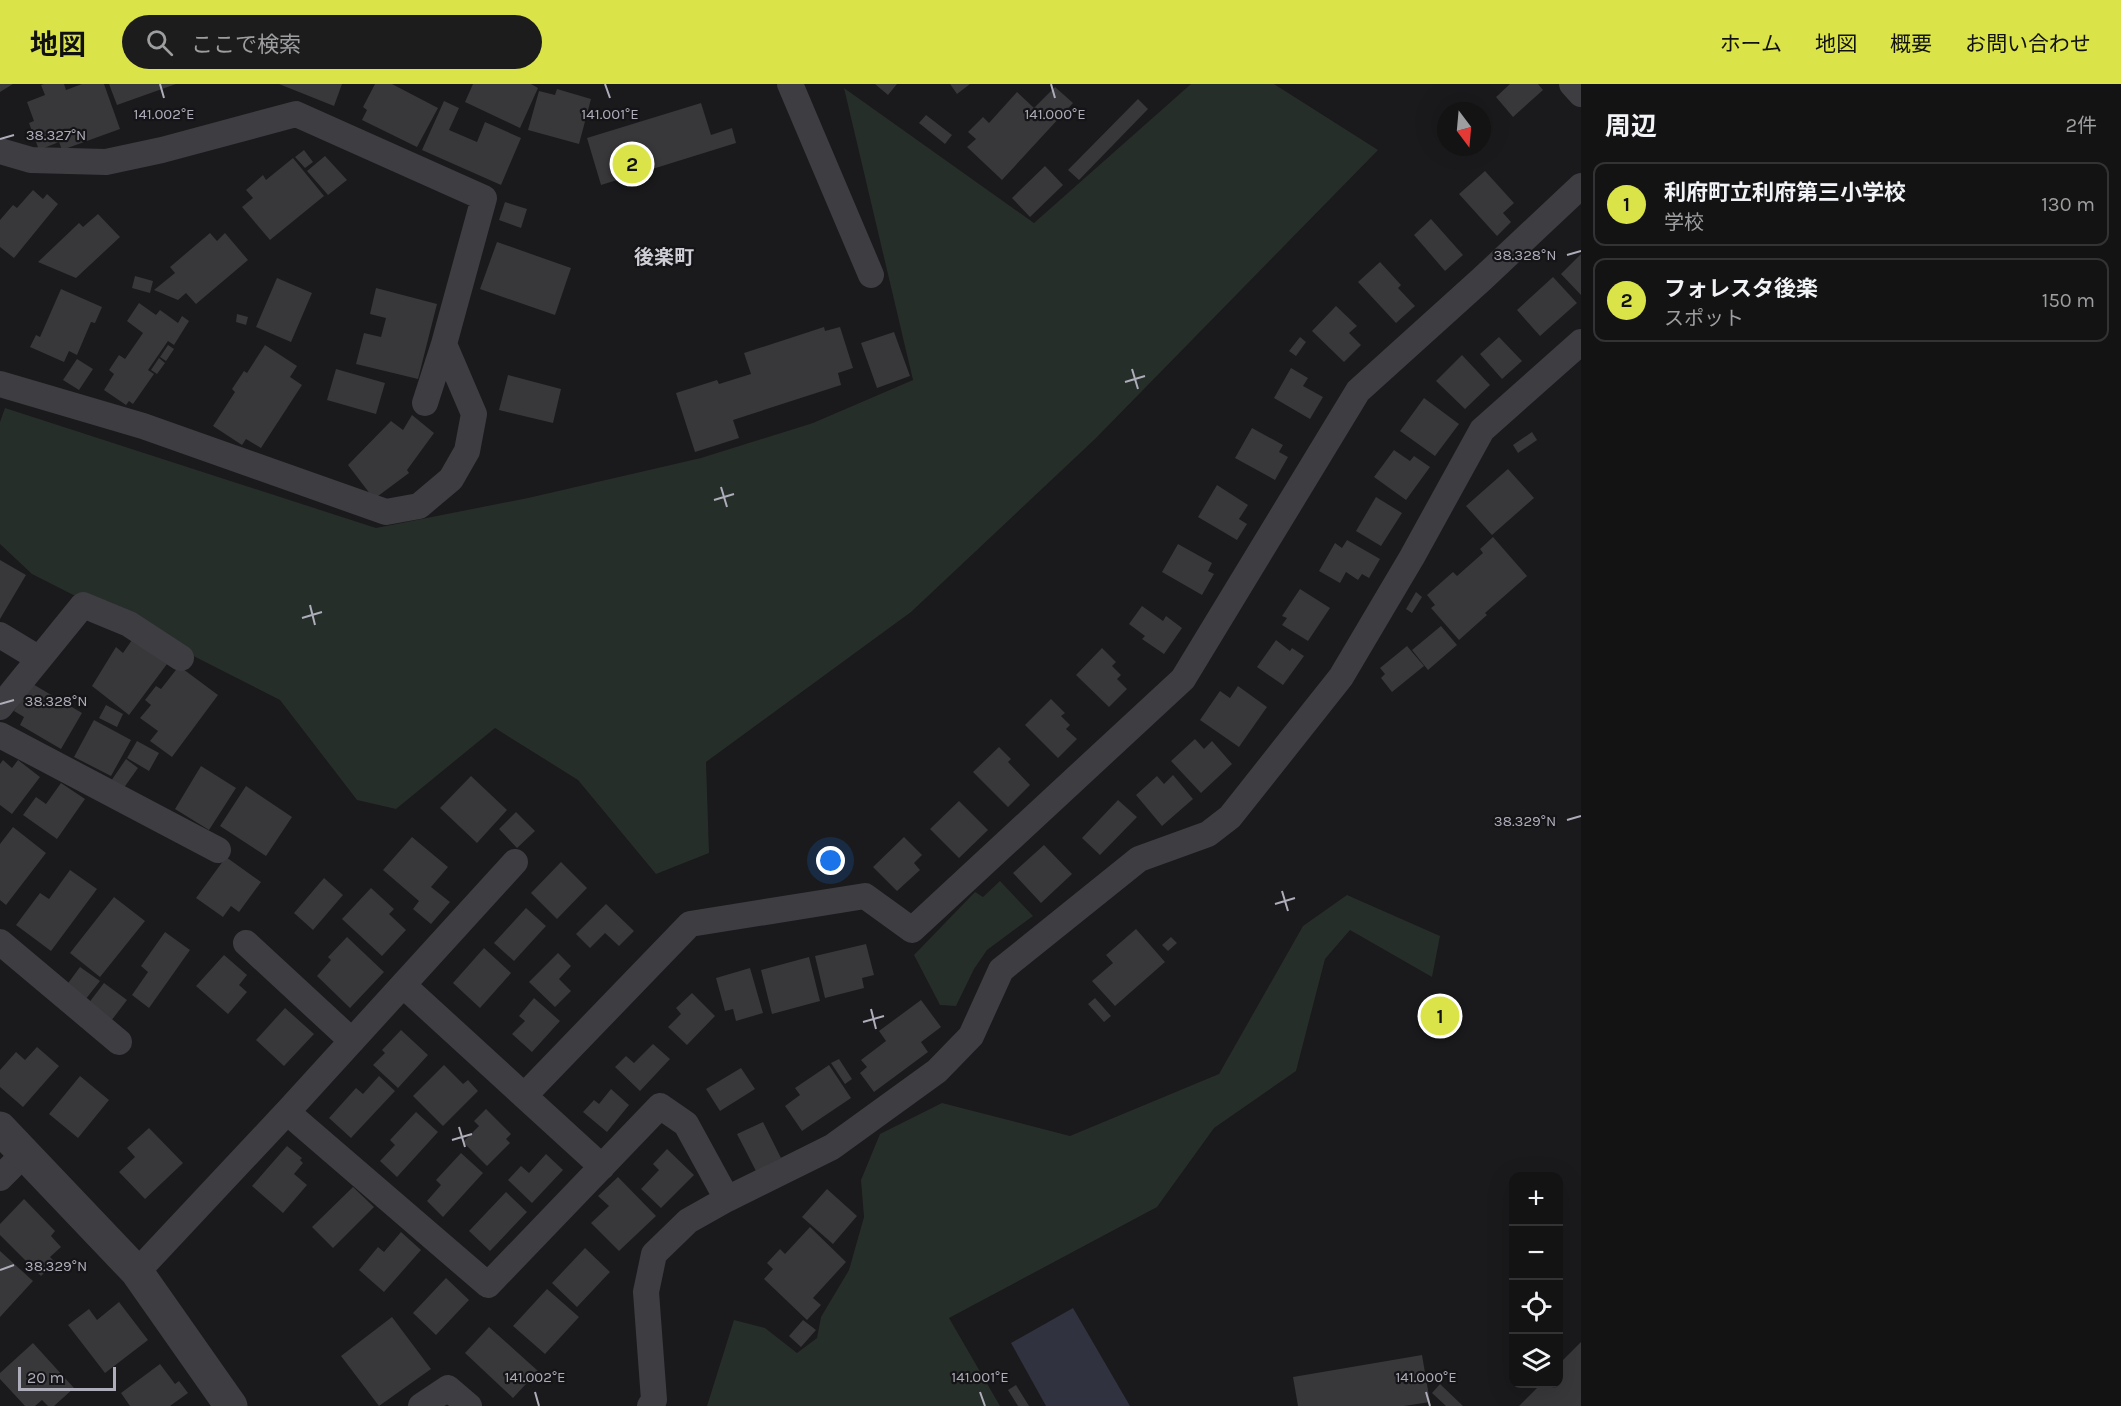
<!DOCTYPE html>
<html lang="ja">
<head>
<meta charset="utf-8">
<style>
  :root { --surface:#141314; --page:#1d1c1d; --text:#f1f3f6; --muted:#9d9ea0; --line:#333234; --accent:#dae449 }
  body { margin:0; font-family:Karla,"Noto Sans JP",sans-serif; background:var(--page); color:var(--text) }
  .controls { position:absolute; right:18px; bottom:18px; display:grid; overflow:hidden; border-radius:12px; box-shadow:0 6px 24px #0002 }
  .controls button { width:54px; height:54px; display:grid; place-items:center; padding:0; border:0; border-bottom:2px solid var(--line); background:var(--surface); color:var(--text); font:30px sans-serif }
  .compass { position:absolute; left:1437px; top:18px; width:54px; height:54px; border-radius:50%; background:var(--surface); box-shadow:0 6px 24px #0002; rotate:164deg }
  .scale { position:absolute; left:18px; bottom:15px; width:98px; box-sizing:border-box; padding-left:6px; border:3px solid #aeadba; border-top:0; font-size:16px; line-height:21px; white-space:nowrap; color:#aeadba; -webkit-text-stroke:4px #151416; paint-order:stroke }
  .you { position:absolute; left:831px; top:777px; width:21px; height:21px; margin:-15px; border:4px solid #fff; border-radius:50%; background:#1a73e8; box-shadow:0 0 0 9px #1a73e833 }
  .badge { display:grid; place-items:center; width:39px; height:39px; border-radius:50%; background:var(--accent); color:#111; font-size:20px; font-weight:700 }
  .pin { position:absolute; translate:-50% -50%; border:3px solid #fff; box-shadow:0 2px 6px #0006 }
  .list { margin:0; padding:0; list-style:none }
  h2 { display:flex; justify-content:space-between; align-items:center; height:78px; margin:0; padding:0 24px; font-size:26px }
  h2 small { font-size:20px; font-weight:400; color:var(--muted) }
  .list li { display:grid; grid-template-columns:39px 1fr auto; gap:18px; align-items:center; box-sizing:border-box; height:84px; margin:0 12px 12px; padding:0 12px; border:2px solid var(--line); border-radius:12px }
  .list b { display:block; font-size:22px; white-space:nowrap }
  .list p { margin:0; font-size:20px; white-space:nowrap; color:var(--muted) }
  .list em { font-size:20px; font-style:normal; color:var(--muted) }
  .icon { flex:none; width:33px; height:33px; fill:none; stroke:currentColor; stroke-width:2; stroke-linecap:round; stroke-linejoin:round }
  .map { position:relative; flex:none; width:1581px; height:1322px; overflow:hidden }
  header { display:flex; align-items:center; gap:36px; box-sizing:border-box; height:84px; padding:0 30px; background:var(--accent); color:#111 }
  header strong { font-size:28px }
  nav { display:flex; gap:33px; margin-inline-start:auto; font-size:21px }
  .search { width:420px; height:54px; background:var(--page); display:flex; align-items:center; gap:15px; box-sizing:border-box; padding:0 21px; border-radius:33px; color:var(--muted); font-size:22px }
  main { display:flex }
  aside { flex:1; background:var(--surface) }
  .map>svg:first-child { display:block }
  .green { fill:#262e2a }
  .water { fill:#30323f }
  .building { fill:#38373a }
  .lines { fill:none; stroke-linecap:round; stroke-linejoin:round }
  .minor { stroke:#3e3d42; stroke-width:26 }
  .tertiary { stroke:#3e3d42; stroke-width:33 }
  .ticks { fill:none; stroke:#aeadba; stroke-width:2 }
  .labels { text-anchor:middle; stroke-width:4.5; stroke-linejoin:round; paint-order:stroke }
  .neighbourhood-label { font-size:20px; font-weight:bold; fill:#cfced6; stroke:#151416 }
  .ticks-label { font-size:15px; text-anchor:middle; fill:#aeadba; stroke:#151416; stroke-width:4.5; stroke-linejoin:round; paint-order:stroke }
</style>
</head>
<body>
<header>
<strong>地図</strong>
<div class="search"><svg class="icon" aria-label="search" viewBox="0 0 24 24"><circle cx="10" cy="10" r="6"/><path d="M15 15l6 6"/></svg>ここで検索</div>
<nav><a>ホーム</a><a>地図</a><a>概要</a><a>お問い合わせ</a></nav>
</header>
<main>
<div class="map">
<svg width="1581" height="1322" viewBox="0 0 1581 1322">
  <rect width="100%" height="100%" fill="#1a191b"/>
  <path class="green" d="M1191,0H1274L1378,66L1095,355L911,528L706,678L709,769L656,790L578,696L495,644L396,725L357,716L280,616L32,490L0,460V338L5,324L376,444L528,414L701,374L813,339L913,296L844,4L1034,139Z
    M1000,797L1033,832L987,866L974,885L956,922L940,921L914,871L975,808L983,813Z
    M1347,811L1440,852L1432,893L1350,846L1325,875L1296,987L1214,1044L1157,1123L949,1234L1000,1322H707L734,1236L765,1244L797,1269L817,1254L821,1233L849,1186L864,1133L861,1096L880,1050L942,1019L1070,1052L1219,990L1303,842Z"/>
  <path class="water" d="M1073,1224L1130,1322H1046L1011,1259Z"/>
  <path class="building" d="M0,0H13L0,8Z
    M44,0H64L66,6L82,0H104L120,45L62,66L59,58L39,66L29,39L34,37L27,18L45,11L41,1Z
    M109,0H176L117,21Z
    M279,0H342L334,22Z
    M375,0H392L438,24L417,63L362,36L367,26L363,23Z
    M473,0H531L538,4L520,44L465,18Z
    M875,0H897L888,11Z
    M950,0H970L957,10Z
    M1510,0H1538L1543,6L1513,33L1496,13Z
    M1055,3L1073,19L1002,96L967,63L976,55L968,48L983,33L989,39L1017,8L1034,24Z
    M557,5L591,15L579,60L528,46L539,7L555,11Z
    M1138,15L1148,25L1079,96L1068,86Z
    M444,17L459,24L449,46L477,58L485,38L521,54L501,101L422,66Z
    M701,19L711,51L732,44L736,59L601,101L587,54Z
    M926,31L952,51L945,60L919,39Z
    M304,66L313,78L305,84L295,73Z
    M325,72L347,96L328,111L307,87Z
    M293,74L324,112L270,156L242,123L253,114L246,106L263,91L266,96Z
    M1045,82L1063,101L1030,133L1012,114Z
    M1485,87L1514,119L1503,129L1511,138L1497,152L1459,110Z
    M33,106L43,115L47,110L58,120L14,174L0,163V136L13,121L17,124Z
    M505,118L527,125L521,144L499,136Z
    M98,130L120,153L76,194L38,178L79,139L83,143Z
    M1431,135L1463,171L1445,187L1414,151Z
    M210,149L217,157L225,149L248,176L196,220L186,209L178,216L154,206L175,189L170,183Z
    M497,158L571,184L555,231L480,205Z
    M1581,170V211L1561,190Z
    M1380,178L1401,201L1398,204L1415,222L1396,239L1358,198Z
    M135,192L153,197L150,209L132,204Z
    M1553,193L1577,219L1540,252L1517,226Z
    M277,194L312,209L291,258L256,243Z
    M376,204L437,220L418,295L356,280L364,249L381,253L386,234L370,230Z
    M61,205L102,223L95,239L91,238L77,271L69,267L64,278L30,263L36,251L40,253Z
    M139,219L156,231L160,226L178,239L182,232L189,237L174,261L168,257L148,286L154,290L133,320L129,317L126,321L104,306L114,290L109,286L119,271L125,275L143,249L127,237Z
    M1336,222L1357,242L1349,249L1361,261L1344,278L1312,247Z
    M237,230L248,233L246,241L236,238Z
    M824,243L825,247L840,243L853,284L838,289L841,301L733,336L739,354L695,368L676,309L717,296L719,300L751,290L744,269Z
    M894,248L910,292L877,304L861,259Z
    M1300,253L1306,258L1296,272L1289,267Z
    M1499,253L1522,277L1502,295L1480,270Z
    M168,261L174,265L166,277L160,273Z
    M265,261L297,282L290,293L302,301L261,364L246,355L242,361L213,342L235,308L232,305L244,287L247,289Z
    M1462,271L1490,301L1465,325L1436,297Z
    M159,274L165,279L157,290L151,286Z
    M77,275L93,285L79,306L63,296Z
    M1291,284L1308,294L1303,302L1323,313L1310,335L1274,314Z
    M336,285L385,299L376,330L327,316Z
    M508,291L561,305L553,339L499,326Z
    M1424,314L1459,340L1435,372L1400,347Z
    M412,331L434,349L407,386L409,389L374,415L348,381L391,337L403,346Z
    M1252,344L1283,361L1279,368L1288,373L1275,396L1235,374Z
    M1532,348L1537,356L1518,369L1513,361Z
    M1394,366L1410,377L1414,372L1430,383L1406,416L1374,393Z
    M1508,385L1534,414L1492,451L1466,422Z
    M1217,401L1248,421L1239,435L1247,440L1237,456L1198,433Z
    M1376,413L1402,429L1381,462L1356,447Z
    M1493,453L1527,492L1485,529L1487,531L1459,556L1431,524L1435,521L1427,511L1453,488L1457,492L1483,469L1480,465Z
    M1347,456L1380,475L1369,494L1362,490L1358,496L1346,488L1340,499L1319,487L1335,459L1342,464Z
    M1178,460L1212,479L1208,487L1214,490L1202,511L1162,488Z
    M0,476L26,491L0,535Z
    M1300,505L1330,524L1308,557L1282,541L1287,534L1282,532Z
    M1416,508L1422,513L1412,529L1406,525Z
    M1142,522L1163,537L1166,532L1182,544L1164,570L1142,555L1145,552L1129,540Z
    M1441,542L1457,561L1428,586L1412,566Z
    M132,556L167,580L129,631L92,602L116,563L123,569Z
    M1276,556L1290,567L1292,564L1304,572L1283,601L1257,583Z
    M1407,562L1424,582L1392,608L1381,594L1385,590L1380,584Z
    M1102,564L1116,578L1112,582L1121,591L1117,595L1127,605L1109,623L1076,591Z
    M179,582L218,611L172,673L150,657L158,647L140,634L151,621L145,616L156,602L161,605Z
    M31,599L82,629L61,665L20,641L24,633L14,627Z
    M1238,602L1267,623L1239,663L1200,636L1220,607L1230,614Z
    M1051,615L1065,629L1061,632L1070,641L1066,645L1077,655L1058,674L1025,641Z
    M106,621L123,630L117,643L99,634Z
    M94,636L131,656L111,692L74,673Z
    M1195,655L1204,665L1212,657L1232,680L1201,709L1171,677Z
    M137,657L159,669L149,687L127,674Z
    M999,663L1011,675L1008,678L1030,701L1008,723L973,688Z
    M126,675L138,684L123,705L111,697Z
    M3,676L12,684L18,676L40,693L12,730L0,721V680Z
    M201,682L236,704L209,746L175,725Z
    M1173,691L1193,715L1162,742L1136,711L1157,692L1164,700Z
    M471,692L507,726L477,759L440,724Z
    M61,699L85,715L57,755L23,731L36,713L46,720Z
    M246,702L292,733L266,772L220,742Z
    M1118,716L1137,733L1100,771L1082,754Z
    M959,717L988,746L959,774L930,745Z
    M516,728L535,747L517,764L499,745Z
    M13,743L46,769L6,821L0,816V760Z
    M412,753L448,783L431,803L450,818L431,840L413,825L419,817L383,786Z
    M904,753L922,771L914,779L920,786L897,807L873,783Z
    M1044,761L1072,790L1041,819L1013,789Z
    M226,773L261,798L239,828L231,822L223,833L196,814Z
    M561,778L587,804L557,835L531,809Z
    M70,786L97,805L51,867L16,841L40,809L49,815Z
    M324,794L343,811L313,846L294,829Z
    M371,804L394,825L389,830L406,846L382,872L342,835Z
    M114,813L145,837L100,893L70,869Z
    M606,820L634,847L619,862L605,849L590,864L576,850Z
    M526,824L546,842L514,877L494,859Z
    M1136,845L1165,878L1115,922L1092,897L1113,879L1106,871Z
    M165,848L190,866L149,924L132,911L148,888L141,882Z
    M347,853L384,888L350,924L317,892L331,876L328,873Z
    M1171,853L1177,859L1168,867L1162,861Z
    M866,860L874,891L862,894L864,904L825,914L815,872Z
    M484,864L511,889L480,924L453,899Z
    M558,869L571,882L559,895L571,907L555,923L529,898Z
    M224,871L247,891L239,901L247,908L228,930L196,902Z
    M809,873L820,917L772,930L761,886Z
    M80,883L100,897L85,916L66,902Z
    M750,884L763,929L736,937L733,925L725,927L716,894Z
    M104,899L127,916L111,937L88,920Z
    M692,909L715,932L687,961L668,943L681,930L676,924Z
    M534,914L560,937L532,968L512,950L525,937L519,932Z
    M1095,914L1111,932L1104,938L1088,920Z
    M921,916L941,943L921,958L928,968L874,1008L860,989L867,983L861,976L886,957L879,947Z
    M285,924L314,950L284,982L256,956Z
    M401,946L428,971L398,1004L373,981L385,969L382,966Z
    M653,960L670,975L640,1007L615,983L626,972L634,979Z
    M37,963L59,982L23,1023L0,1003V986L16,968L25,976Z
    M839,975L852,995L845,1000L831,979Z
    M444,981L463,1000L468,996L478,1007L443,1042L413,1012Z
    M829,981L851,1014L802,1047L785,1022L800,1011L795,1004Z
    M741,984L755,1005L720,1027L706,1005Z
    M80,992L109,1016L78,1054L49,1030Z
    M379,992L395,1007L351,1054L329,1034L356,1004L363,1010Z
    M611,1005L629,1021L607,1048L583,1028L594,1016L599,1020Z
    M486,1025L511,1050L506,1055L510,1059L487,1082L463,1058L479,1042L474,1037Z
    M416,1028L438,1048L397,1093L380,1077L395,1061L390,1056Z
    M763,1038L781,1074L756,1087L737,1050Z
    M149,1044L183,1079L145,1115L119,1088L135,1073L127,1064Z
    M287,1062L302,1074L300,1076L303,1079L294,1090L307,1101L283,1129L252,1102Z
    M667,1065L694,1091L661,1124L641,1105L659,1086L653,1080Z
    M461,1069L483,1089L443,1133L427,1117L441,1101L436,1096Z
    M546,1070L563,1086L532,1119L508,1096L521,1082L529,1089Z
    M618,1093L656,1132L619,1167L591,1139L609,1122L598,1112Z
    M353,1103L374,1123L333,1164L312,1143Z
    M827,1105L857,1132L833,1160L802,1133Z
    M506,1108L527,1128L490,1167L469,1147Z
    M24,1115L55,1147L51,1152L61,1163L50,1173L55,1178L41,1192L0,1151V1140Z
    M810,1143L846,1178L813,1214L821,1221L807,1236L764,1195L773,1185L767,1179L780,1165L785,1170Z
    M401,1148L421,1166L384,1208L359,1186L378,1163L384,1168Z
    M585,1164L610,1188L577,1223L552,1199Z
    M0,1167L33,1197L0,1233Z
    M446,1194L469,1216L436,1251L413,1229Z
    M547,1205L579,1233L545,1270L513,1242Z
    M119,1218L148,1256L105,1289L68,1241L89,1225L97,1236Z
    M392,1233L431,1285L379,1322L341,1272Z
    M803,1236L816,1246L801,1263L789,1252Z
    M489,1243L538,1287L513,1314L465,1269Z
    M1581,1258V1322H1519L1541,1300H1558V1281Z
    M33,1259L74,1304L54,1322H48L42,1316L35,1322H25L0,1295V1289Z
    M1422,1271L1430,1318L1404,1322H1298L1293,1293Z
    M160,1280L175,1300L179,1297L188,1309L170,1322H130L121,1309Z
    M1440,1300L1463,1322H1446L1432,1309Z
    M1016,1301L1029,1322H1018L1008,1306Z"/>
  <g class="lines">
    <path class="minor" d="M790,0L871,191
      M1572,0L1581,10
      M0,67L31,76L106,78L162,66L296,30L484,114L444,260L425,319
      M0,300L143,342L386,428L419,422L451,395L467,367L474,330L444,260
      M0,551L38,574
      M0,623L83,521L129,540L181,574
      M0,651L218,766
      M0,858L119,958
      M246,859L352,957
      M403,901L602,1083
      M524,1012L690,840L865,812L912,846L1183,595L1358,307L1482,195L1581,102
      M287,1028L515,778
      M0,1094L25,1069
      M137,1188L287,1028L488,1201L660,1022L686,1040L727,1115
      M421,1322L448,1304L469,1322
      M650,1322L654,1316L646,1208L654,1170L688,1137L727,1115L832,1063L937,987L971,952L1001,886L1139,775L1208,750L1230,733L1341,593L1412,473L1482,346L1581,258"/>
    <path class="tertiary" d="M0,1044L137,1188L231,1322"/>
  </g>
  <path class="ticks" d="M160,0L164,14M605,0L610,14M1051,0L1055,14M0,55L14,51M1567,171L1581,167M1132,285L1138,305M1125,298L1145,292M721,403L727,423M714,416L734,410M310,521L315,541M302,534L322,528M0,620L14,616M1567,736L1581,732M1282,807L1288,827M1275,820L1295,814M871,925L876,945M863,938L884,932M459,1043L465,1063M452,1056L472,1050M0,1186L14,1181M535,1308L539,1322M980,1308L985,1322M1426,1308L1430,1322"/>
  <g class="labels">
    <g class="neighbourhood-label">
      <text x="664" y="180">後楽町</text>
    </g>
  </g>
  <g class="ticks-label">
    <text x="164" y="35">141.002°E</text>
    <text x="610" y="35">141.001°E</text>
    <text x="1055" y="35">141.000°E</text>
    <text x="56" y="56">38.327°N</text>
    <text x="1525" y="176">38.328°N</text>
    <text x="56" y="622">38.328°N</text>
    <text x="1525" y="742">38.329°N</text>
    <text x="56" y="1187">38.329°N</text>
    <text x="535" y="1298">141.002°E</text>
    <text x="980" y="1298">141.001°E</text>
    <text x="1426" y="1298">141.000°E</text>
  </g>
</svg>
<div class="controls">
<button>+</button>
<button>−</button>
<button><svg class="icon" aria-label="locate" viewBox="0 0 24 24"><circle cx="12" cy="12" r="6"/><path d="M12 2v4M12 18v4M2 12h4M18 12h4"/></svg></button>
<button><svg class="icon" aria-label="layers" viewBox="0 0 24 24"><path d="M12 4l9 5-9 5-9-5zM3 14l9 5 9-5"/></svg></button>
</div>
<svg class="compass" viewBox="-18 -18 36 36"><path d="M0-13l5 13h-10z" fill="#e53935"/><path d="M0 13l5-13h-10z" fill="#9d9ea0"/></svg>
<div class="scale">20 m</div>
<div class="you"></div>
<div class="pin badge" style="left:1440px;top:932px">1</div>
<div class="pin badge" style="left:632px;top:80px">2</div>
</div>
<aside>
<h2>周辺<small>2件</small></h2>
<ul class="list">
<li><span class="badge">1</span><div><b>利府町立利府第三小学校</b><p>学校</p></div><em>130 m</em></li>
<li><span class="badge">2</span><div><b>フォレスタ後楽</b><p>スポット</p></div><em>150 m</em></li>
</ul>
</aside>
</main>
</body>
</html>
